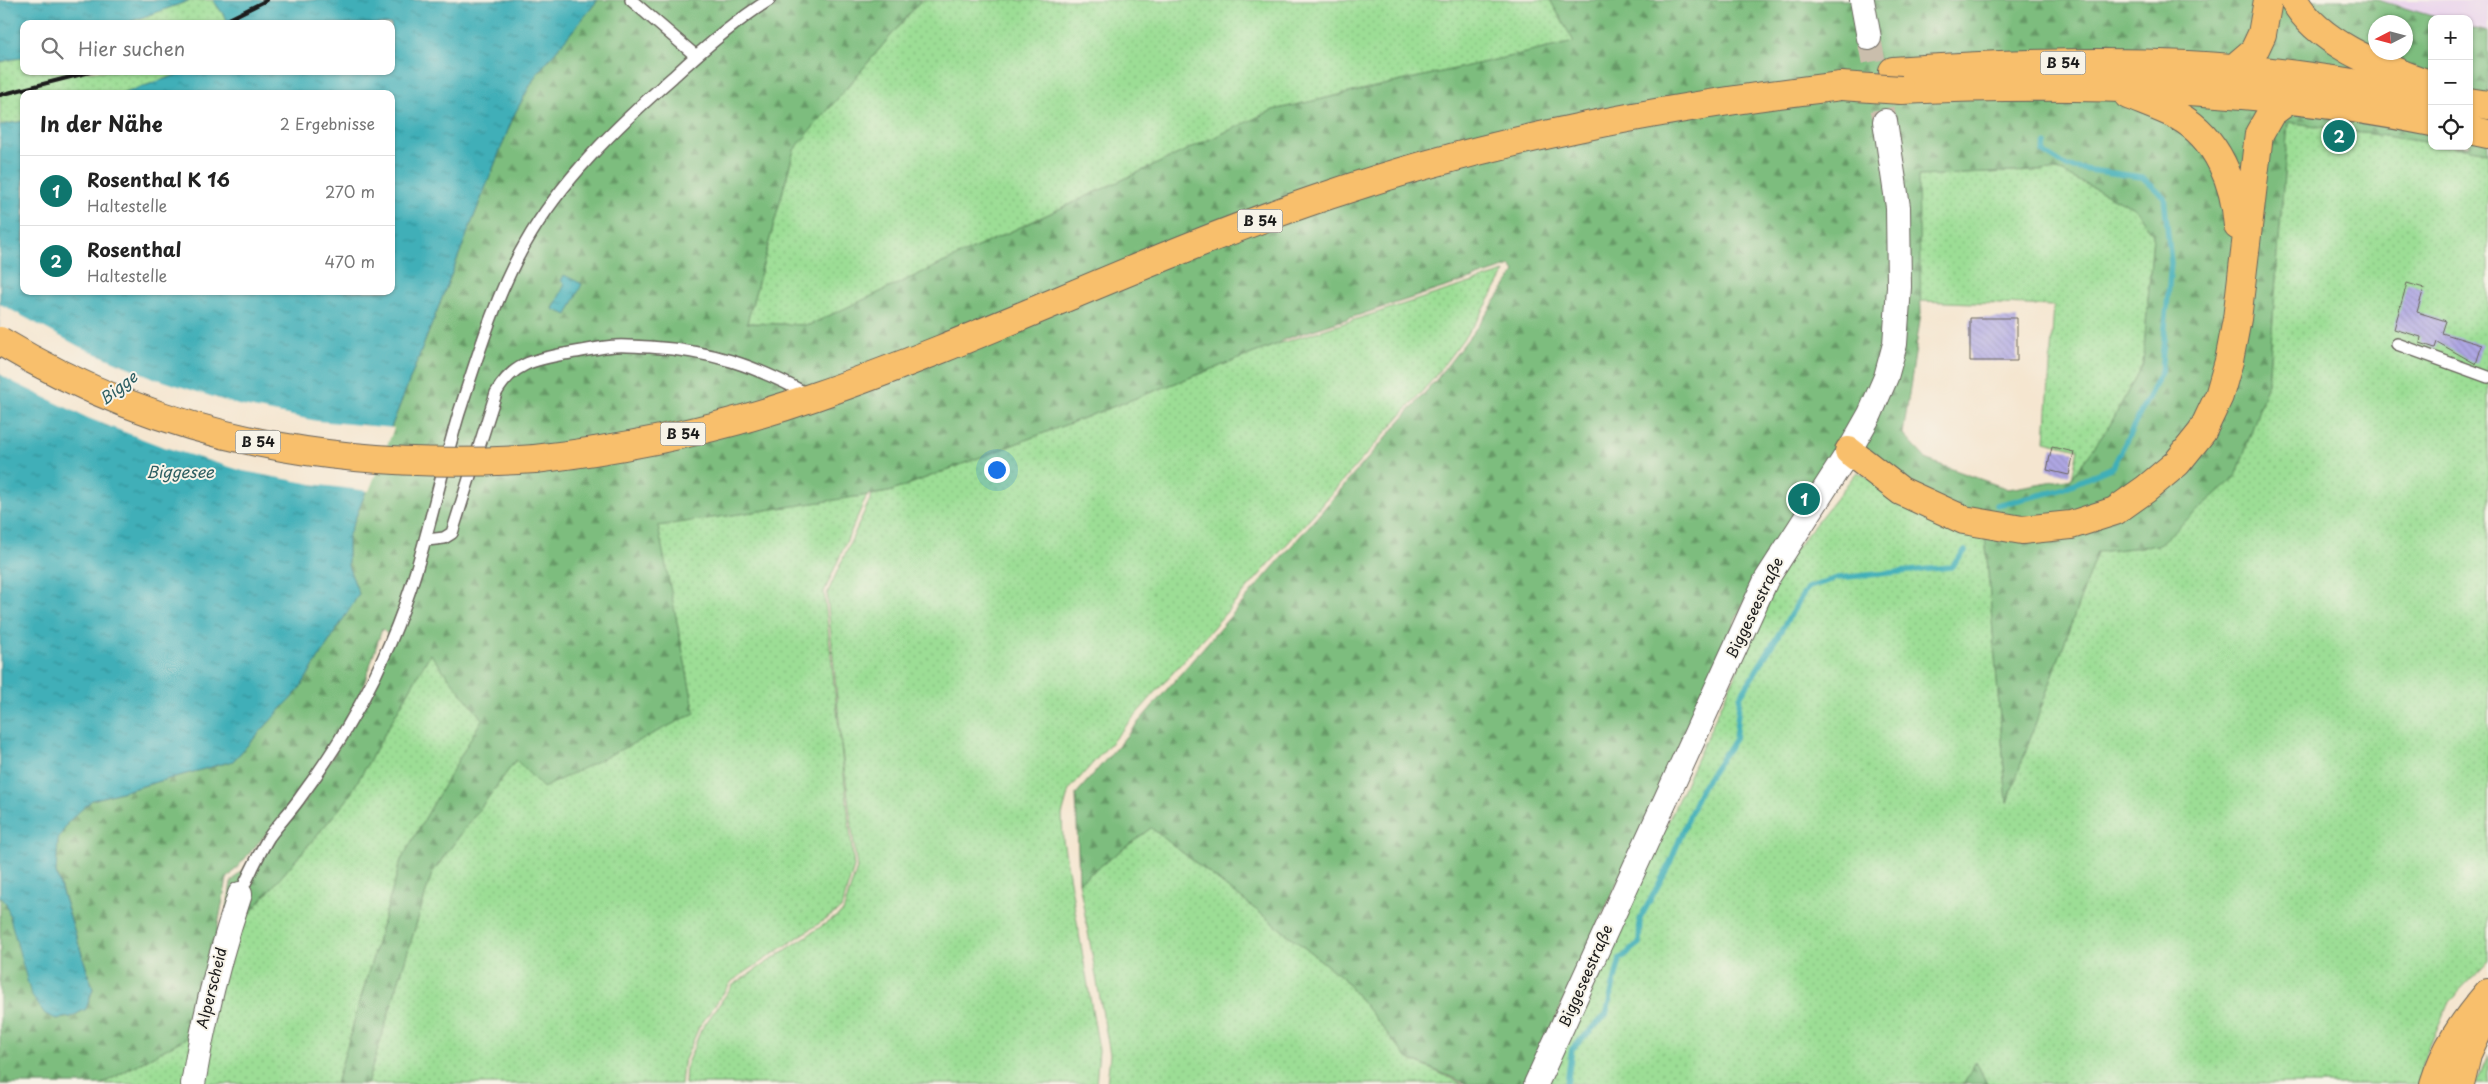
<!DOCTYPE html>
<html lang="de">
<head>
<meta charset="utf-8">
<style>
  :root { --surface:#fff; --page:#f6f6f6; --text:#222; --muted:#767676; --line:#e0e0e0; --accent:#0f766e }
  body { margin:0; font-family:"Playpen Sans",sans-serif; background:var(--page); color:var(--text) }
  .controls { position:absolute; right:15px; top:15px; display:grid; overflow:hidden; border-radius:10px; box-shadow:0 1px 4px #0004 }
  .controls button { width:45px; height:45px; display:grid; place-items:center; padding:0; border:0; border-bottom:1px solid var(--line); background:var(--surface); color:var(--text); font:25px sans-serif }
  .compass { position:absolute; left:2368px; top:15px; width:45px; height:45px; border-radius:50%; background:var(--surface); box-shadow:0 1px 4px #0004; rotate:264deg }
  .you { position:absolute; left:996px; top:469px; width:18px; height:18px; margin:-12px; border:4px solid #fff; border-radius:50%; background:#1a73e8; box-shadow:0 0 0 8px #1a73e833 }
  .badge { display:grid; place-items:center; width:32px; height:32px; border-radius:50%; background:var(--accent); color:#fff; font-size:16px; font-weight:700 }
  .pin { position:absolute; translate:-50% -50%; border:2px solid #fff; box-shadow:0 1px 5px #0006 }
  .list { margin:0; padding:0; list-style:none }
  h2 { display:flex; justify-content:space-between; align-items:center; height:65px; margin:0; padding:0 20px; font-size:21px }
  h2 small { font-size:16px; font-weight:400; color:var(--muted) }
  .list li { display:grid; grid-template-columns:32px 1fr auto; gap:15px; align-items:center; box-sizing:border-box; height:70px; padding:0 20px; border-top:1px solid var(--line) }
  .list b { display:block; font-size:19px; white-space:nowrap }
  .list p { margin:0; font-size:16px; white-space:nowrap; color:var(--muted) }
  .list em { font-size:16px; font-style:normal; color:var(--muted) }
  .icon { flex:none; width:28px; height:28px; fill:none; stroke:currentColor; stroke-width:2; stroke-linecap:round; stroke-linejoin:round }
  .map { position:relative; flex:none; width:2488px; height:1084px; overflow:hidden }
  .search { position:absolute; background:var(--surface); box-shadow:0 1px 4px #0004; left:20px; top:20px; width:375px; height:55px; display:flex; align-items:center; gap:12px; box-sizing:border-box; padding:0 18px; border-radius:10px; color:var(--muted); font-size:19px }
  .panel { position:absolute; background:var(--surface); box-shadow:0 1px 4px #0004; left:20px; top:90px; width:375px; height:205px; border-radius:10px }
  .map>svg:first-child { display:block }
  .built { fill:#e9d2ed }
  .grass { fill:url(#grass-dots); stroke:#5c7d58 }
  .forest { fill:url(#forest-firs); stroke:#4c6c4d; fill-rule:evenodd }
  .water { fill:url(#water-ripples); stroke:#2e666a }
  .pier { fill:#f5e6d0 }
  .lines { fill:none; stroke-linecap:round; stroke-linejoin:round }
  .stream { stroke:#3fafb8; stroke-width:5.5 }
  .building { fill:url(#building-back-hatch) }
  .street-tunnel { stroke:#cabeac; stroke-width:24; stroke-dasharray:24 12; stroke-linecap:butt }
  .lane-casing { stroke:#68635b; stroke-width:14 }
  .street-casing { stroke:#68635b; stroke-width:26 }
  .primary-casing { stroke:#68635b; stroke-width:30 }
  .highway-casing { stroke:#68635b; stroke-width:30 }
  .lane { stroke:#fff; stroke-width:11 }
  .street { stroke:#fff; stroke-width:24 }
  .primary { stroke:#f8bf6c; stroke-width:28 }
  .highway { stroke:#f8bf6c; stroke-width:28 }
  .rail { stroke:#1c1c1c; stroke-width:4 }
  .primary-bridge-casing { stroke:#68635b; stroke-width:30; stroke-linecap:butt }
  .primary-bridge { stroke:#f8bf6c; stroke-width:28 }
  .labels { text-anchor:middle; stroke-width:4; stroke-linejoin:round; paint-order:stroke }
  .shield { fill:#f7f3e8; stroke:#5e5c59; stroke-width:1 }
  .shield-label { font-size:14px; font-weight:bold; fill:#1c1c1c }
  .street-label { font-size:15px; fill:#1c1c1c; stroke:#f7f3e8 }
  .water-label { font-size:16px; font-style:italic; fill:#2c5e62; stroke:#f7f3e8 }
</style>
</head>
<body>
<div class="map">
<svg width="2488" height="1084" viewBox="0 0 2488 1084">
  <defs>
    <pattern id="grass-dots" width="8" height="8" patternUnits="userSpaceOnUse" patternTransform="scale(1.25)"><rect width="8" height="8" fill="#9cde95"/><path d="M2 2h.1M6 6h.1" fill="none" stroke="#86be80" stroke-width="1.8" stroke-linecap="round"/></pattern>
    <pattern id="forest-firs" width="22" height="20" patternUnits="userSpaceOnUse" patternTransform="scale(1.25)"><rect width="22" height="20" fill="#7dbd7e"/><path d="M5 1l3.5 6h-7zM16 11l3.5 6h-7z" fill="#696"/></pattern>
    <pattern id="water-ripples" width="26" height="14" patternUnits="userSpaceOnUse" patternTransform="scale(1.25)"><rect width="26" height="14" fill="#3fafb8"/><path d="M2 4q2-2 4 0t4 0M15 11q2-2 4 0t4 0" fill="none" stroke="#348e95"/></pattern>
    <pattern id="building-back-hatch" width="6" height="6" patternUnits="userSpaceOnUse" patternTransform="scale(1.25)"><rect width="6" height="6" fill="#afa7e3"/><path d="M-1 5l2 2M0 0l6 6M5-1l2 2" fill="none" stroke="#968fc2"/></pattern>
  </defs>
  <rect width="100%" height="100%" fill="#f7f3e8"/>
  <filter id="ink" filterUnits="userSpaceOnUse"><feTurbulence type="fractalNoise" baseFrequency=".02" numOctaves="2"/><feDisplacementMap in="SourceGraphic" scale="10" xChannelSelector="R" yChannelSelector="G"/><feConvolveMatrix kernelMatrix="1 2 1 2 8 2 1 2 1" color-interpolation-filters="sRGB"/></filter>
  <filter id="wash" filterUnits="userSpaceOnUse"><feTurbulence type="fractalNoise" baseFrequency=".0096" numOctaves="4" result="noise"/><feDisplacementMap in="SourceGraphic" scale="20" xChannelSelector="R" yChannelSelector="G"/><feGaussianBlur stdDeviation="1.12" result="paint"/><feColorMatrix in="noise" values="0 0 0 0 0 0 0 0 0 0 0 0 0 0 0 0 0 1.4 0 .05"/><feComposite in="paint" operator="in"/></filter>
  <g filter="url(#wash)">
    <rect width="100%" height="100%" fill="#f5e6d0"/>
    <path class="built" d="M2378,0H2488V32L2469,27V19H2442Z"/>
    <path class="grass" d="M191,0H213L230,24H124Z
      M921,0H1550L1575,42L1273,110L809,325L747,323L794,150Z
      M24,57V71H188L121,94H24V121L0,125V62Z
      M2288,122L2432,143V146H2452L2488,152V961L2449,1001L2422,1064L2420,1084H1987L1976,1061L1964,1084H1548L1789,557L1857,472L1985,534L2007,802L2097,552L2158,545L2268,383Z
      M2057,170L2136,209L2153,235L2143,363L2110,425L2072,478L2078,449L2045,441L2054,306L1920,301L1917,176Z
      M1505,272L1479,318L1433,379L1069,790L1062,815L1063,840L1099,1050L1096,1084H685L686,1066L701,1030L733,985L843,912L857,868L842,750L827,594L872,495L889,492L1278,344Z
      M867,495L824,592L854,867L841,909L732,981L699,1027L683,1064L681,1084H367L432,873L516,760L695,713L657,526Z
      M430,654L483,719L401,860L336,1084H193L222,946L347,800Z
      M1151,828L1342,977L1407,1058L1463,1084H1107L1110,1054L1079,882Z
      M197,1032L188,1084H102Z
      M2488,1055V1084H2476Z"/>
    <path class="forest" d="M598,0H921L794,150L747,323L809,325L1273,110L1574,42L1550,0H2378L2442,19H2432V143L2288,122L2268,383L2236,477L2158,545L2097,552L2007,803L1985,535L1848,456L1755,577L1526,1084H1467L1407,1058L1342,977L1151,828L1079,882L1076,794L1436,380L1481,322L1515,272L1511,266L1285,339L1278,344L889,492L658,526L695,713L543,788L516,760L432,873L367,1084H336L401,860L482,719L430,654L347,800L222,946L231,882L305,802L370,695L388,635L382,629L361,693L302,793L227,879L197,1032L102,1084H0V896L6,903L15,933L56,1019L71,1017L86,1009L93,989L56,872L58,840L68,822L92,800L233,761L298,691L359,594L348,566V537L514,115L536,75ZM2376,22H2406V52H2376ZM2057,170L2136,209L2153,235L2143,363L2110,425L2072,478L2008,489L1927,460L1903,434L1921,314L1918,176Z
      M2469,27L2488,32V152L2452,146H2469Z
      M1976,1061L1987,1084H1964Z"/>
    <path class="water" d="M0,0H191L124,24H24V57L0,62Z
      M213,0H598L536,75L514,115L348,537V566L359,594L298,691L233,761L92,800L68,822L58,840L56,873L93,989L86,1009L71,1017L56,1019L45,1014L31,995L6,903L0,896V125L24,121V291H391V94H121L188,71H391V24H230Z
      M564,275L582,284L567,315L553,309L565,284L561,281Z"/>
    <path class="pier" d="M0,304L80,347L154,378L238,405L317,421L394,428L369,491L312,484L243,471L161,446L88,418L13,382L0,374Z"/>
    <g class="lines">
      <path class="stream" d="M1997,505L2057,491L2113,467L2161,372L2171,263L2164,197L2142,177L2067,167L2043,152L2046,144
        M1567,1084L1572,1049L1606,1015L1620,959L1639,944L1640,919L1669,865L1700,790L1735,739L1740,697L1807,588L1837,578L1951,567L1965,551"/>
    </g>
    <g id="blocks">
      <path class="building" d="M2407,283L2424,288L2417,312L2446,321L2442,333L2482,345L2476,364L2437,342L2435,348L2420,343L2421,337L2394,329Z
        M1970,318H2017V361H1970Z
        M2052,447L2074,452L2069,475L2047,470Z"/>
    </g>
  </g>
  <g filter="url(#ink)">
    <use href="#blocks" fill-opacity="0" stroke="#68635b" stroke-width="1"/>
    <g class="lines">
      <path class="street-tunnel" d="M1869,38L1885,121"/>
      <g class="lane-casing">
        <path id="lane" d="M631,0L696,56
          M2397,344L2488,377
          M427,540L444,538L452,533L496,393C513,362 538,359 570,353C585,351 600,347 615,346C626,345 638,347 650,347C712,351 754,365 809,395
          M240,894C249,875 258,855 269,837C279,823 292,810 302,795C337,748 367,697 390,643C422,569 436,490 459,413C477,358 496,294 525,244C561,180 618,125 673,77C703,49 734,22 769,0"/>
      </g>
      <g class="street-casing">
        <path id="street" d="M1862,0L1869,38
          M193,1084C204,1017 218,959 240,894
          M1536,1084L1766,580L1849,451L1870,414L1886,377L1895,344L1899,287L1898,207L1885,121"/>
      </g>
      <g class="primary-casing">
        <path id="primary" d="M2294,0C2317,43 2380,66 2423,82
          M2233,69L2254,51L2262,34L2268,0
          M1893,71C1992,64 2090,60 2188,65C2270,69 2351,82 2432,96
          M1901,90C2078,82 2258,87 2432,122
          M2128,95C2145,102 2162,108 2178,116C2218,138 2235,184 2238,226
          M2469,102L2488,105
          M2469,130L2488,134
          M1849,451L1901,491L1964,520L2022,530L2071,525L2115,511L2146,489L2177,463L2202,432L2219,396L2229,361L2237,319L2259,134L2271,113L2289,100
          M535,459C630,448 725,428 816,396C988,337 1153,254 1326,196C1493,139 1665,107 1841,86"/>
      </g>
      <g class="highway-casing">
        <path id="highway" d="M2434,1084C2445,1048 2464,1021 2488,993
          M2460,1084L2467,1055L2484,1018"/>
      </g>
      <use href="#lane" class="lane"/>
      <use href="#street" class="street"/>
      <use href="#primary" class="primary"/>
      <use href="#highway" class="highway"/>
      <path class="rail" d="M219,24L267,0
        M0,95L94,71"/>
      <g class="primary-bridge-casing">
        <path id="primary-bridge" d="M1841,86L1901,90
          M0,341C166,441 344,472 535,459"/>
      </g>
      <use href="#primary-bridge" class="primary-bridge"/>
    </g>
  </g>
  <g class="labels">
    <g class="shield">
      <rect x="2040.5" y="51.5" width="45" height="23" rx="4"/>
      <rect x="1237.5" y="209.5" width="45" height="23" rx="4"/>
      <rect x="660.5" y="422.5" width="45" height="23" rx="4"/>
      <rect x="235.5" y="430.5" width="45" height="23" rx="4"/>
    </g>
    <g class="shield-label">
      <text x="2063" y="68">B 54</text>
      <text x="1260" y="226">B 54</text>
      <text x="683" y="439">B 54</text>
      <text x="258" y="447">B 54</text>
    </g>
    <g class="street-label">
      <text transform="translate(1755 608) rotate(-64)" y="5">Biggeseestraße</text>
      <text transform="translate(1586 976) rotate(-66)" y="5">Biggeseestraße</text>
      <text transform="translate(212 988) rotate(-76)" y="5">Alperscheid</text>
    </g>
    <g class="water-label">
      <text transform="translate(118 388) rotate(-38)" y="6">Bigge</text>
      <text x="180" y="478">Biggesee</text>
    </g>
  </g>
</svg>
<div class="controls">
<button>+</button>
<button>−</button>
<button><svg class="icon" aria-label="locate" viewBox="0 0 24 24"><circle cx="12" cy="12" r="6"/><path d="M12 2v4M12 18v4M2 12h4M18 12h4"/></svg></button>
</div>
<svg class="compass" viewBox="-18 -18 36 36"><path d="M0-13l5 13h-10z" fill="#e53935"/><path d="M0 13l5-13h-10z" fill="#767676"/></svg>
<div class="you"></div>
<div class="pin badge" style="left:1804px;top:499px">1</div>
<div class="pin badge" style="left:2339px;top:136px">2</div>
<div class="search"><svg class="icon" aria-label="search" viewBox="0 0 24 24"><circle cx="10" cy="10" r="6"/><path d="M15 15l6 6"/></svg>Hier suchen</div>
<section class="panel">
<h2>In der Nähe<small>2 Ergebnisse</small></h2>
<ul class="list">
<li><span class="badge">1</span><div><b>Rosenthal K 16</b><p>Haltestelle</p></div><em>270 m</em></li>
<li><span class="badge">2</span><div><b>Rosenthal</b><p>Haltestelle</p></div><em>470 m</em></li>
</ul>
</section>
</div>
</body>
</html>
